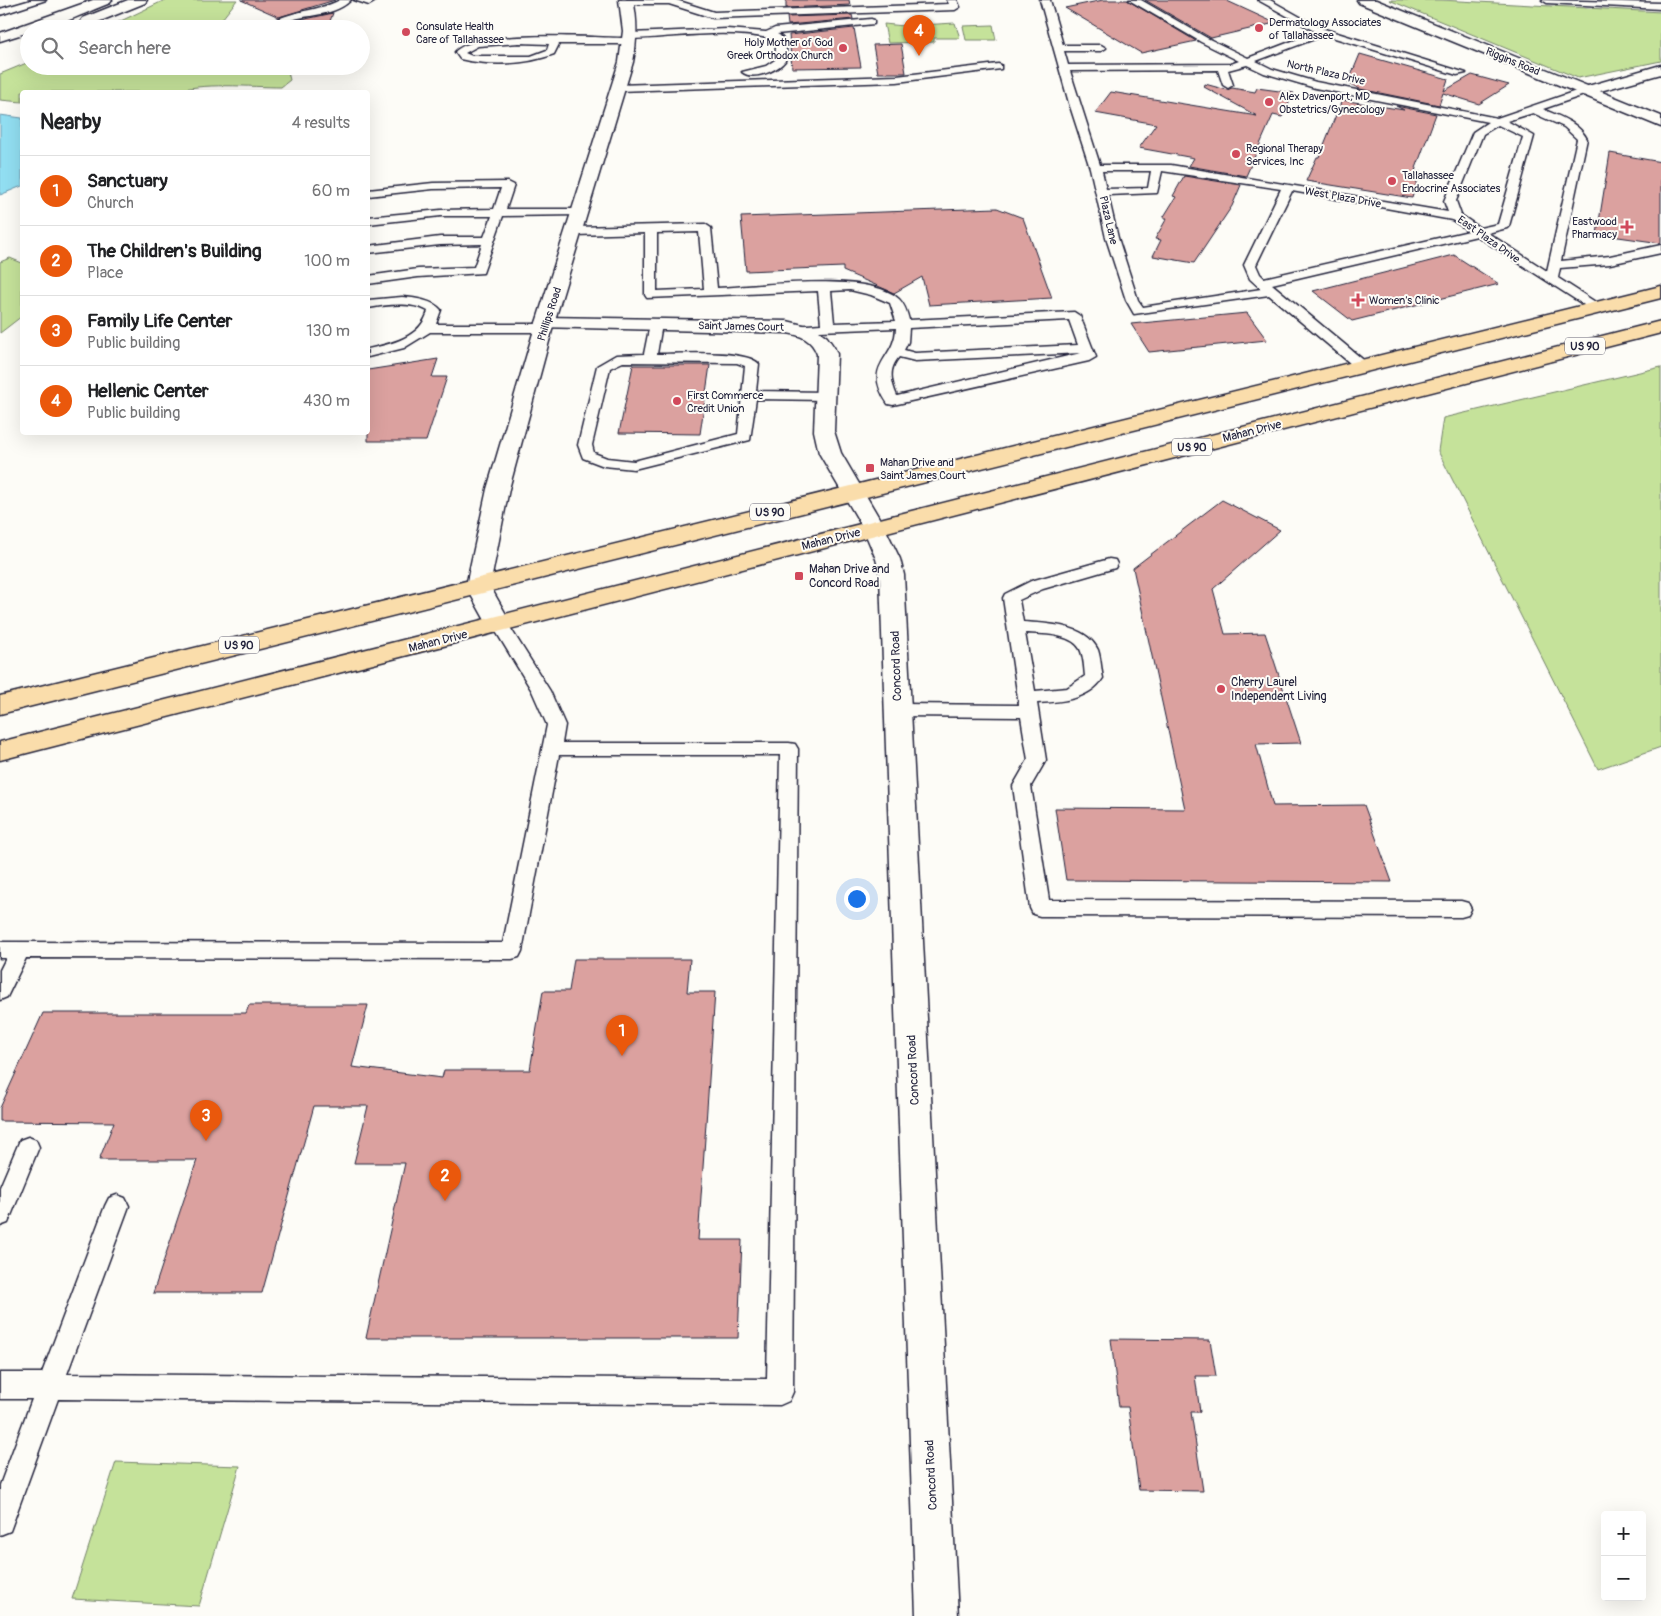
<!DOCTYPE html>
<html lang="en">
<head>
<meta charset="utf-8">
<style>
  :root { --surface:#fff; --page:#f6f6f6; --text:#202124; --muted:#757577; --line:#e0e0e0; --accent:#ea580c }
  body { margin:0; font-family:Pangolin,sans-serif; background:var(--page); color:var(--text) }
  .controls { position:absolute; right:15px; bottom:15px; display:grid; overflow:hidden; border-radius:5px; box-shadow:0 5px 20px #0002 }
  .controls button { width:45px; height:45px; display:grid; place-items:center; padding:0; border:0; border-bottom:1px solid var(--line); background:var(--surface); color:var(--text); font:25px sans-serif }
  .you { position:absolute; left:856px; top:898px; width:18px; height:18px; margin:-12px; border:4px solid #fff; border-radius:50%; background:#1a73e8; box-shadow:0 0 0 8px #1a73e833 }
  .badge { display:grid; place-items:center; width:32px; height:32px; border-radius:50%; background:var(--accent); color:#fff; font-size:16px; font-weight:700 }
  .pin { position:absolute; translate:-50% -41px; filter:drop-shadow(0 1px 2px #0008) }
  .pin::after { content:''; position:absolute; top:26px; width:18px; height:15px; background:inherit; clip-path:polygon(0 0,100% 0,50% 100%) }
  .list { margin:0; padding:0; list-style:none }
  h2 { display:flex; justify-content:space-between; align-items:center; height:65px; margin:0; padding:0 20px; font-size:21px }
  h2 small { font-size:16px; font-weight:400; color:var(--muted) }
  .list li { display:grid; grid-template-columns:32px 1fr auto; gap:15px; align-items:center; box-sizing:border-box; height:70px; padding:0 20px; border-top:1px solid var(--line) }
  .list b { display:block; font-size:19px; white-space:nowrap }
  .list p { margin:0; font-size:16px; white-space:nowrap; color:var(--muted) }
  .list em { font-size:16px; font-style:normal; color:var(--muted) }
  .icon { flex:none; width:28px; height:28px; fill:none; stroke:currentColor; stroke-width:2; stroke-linecap:round; stroke-linejoin:round }
  .map { position:relative; flex:none; width:1661px; height:1616px; overflow:hidden }
  .search { position:absolute; background:var(--surface); box-shadow:0 5px 20px #0002; left:20px; top:20px; width:350px; height:55px; display:flex; align-items:center; gap:12px; box-sizing:border-box; padding:0 18px; border-radius:28px; color:var(--muted); font-size:19px }
  .panel { position:absolute; background:var(--surface); box-shadow:0 5px 20px #0002; left:20px; top:90px; width:350px; height:345px; border-radius:5px }
  .map>svg:first-child { display:block }
  .green { fill:#c5e29a; stroke:#74826a }
  .water { fill:#92dff2; stroke:#6593a9 }
  .building { fill:#dba19f; stroke:#22223b }
  .lines { fill:none; stroke-linecap:round; stroke-linejoin:round }
  .service-casing { stroke:#22223b; stroke-width:3 }
  .minor-casing { stroke:#22223b; stroke-width:3 }
  .tertiary-casing { stroke:#22223b; stroke-width:3 }
  .secondary-casing { stroke:#22223b; stroke-width:3 }
  .primary-casing { stroke:#22223b; stroke-width:3 }
  .service { fill:#fdfcf7; fill-rule:evenodd }
  .minor { fill:#fdfcf7; fill-rule:evenodd }
  .tertiary { fill:#fdfcf7; fill-rule:evenodd }
  .secondary { fill:#fdfcf7; fill-rule:evenodd }
  .primary { fill:#faddab; fill-rule:evenodd }
  .poi-dot { fill:#d1495b; stroke:#fdfcf7; stroke-width:2 }
  .labels { text-anchor:middle; stroke-width:4; stroke-linejoin:round; paint-order:stroke }
  .far-poi-label { font-size:11px; fill:#22223b; stroke:#fdfcf7; text-anchor:start }
  .far-street-label { font-size:11px; fill:#22223b; stroke:#fdfcf7 }
  .shield { fill:#fdfcf7; stroke:#646373; stroke-width:1 }
  .shield-label { font-size:11px; font-weight:bold; fill:#22223b }
  .street-label { font-size:12px; fill:#22223b; stroke:#fdfcf7 }
  .poi-label { font-size:12px; fill:#22223b; stroke:#fdfcf7; text-anchor:start }
</style>
</head>
<body>
<div class="map">
<svg width="1661" height="1616" viewBox="0 0 1661 1616">
  <rect width="100%" height="100%" fill="#fdfcf7"/>
  <filter id="ink" filterUnits="userSpaceOnUse"><feTurbulence type="fractalNoise" baseFrequency=".02" numOctaves="2"/><feDisplacementMap in="SourceGraphic" scale="10" xChannelSelector="R" yChannelSelector="G"/><feConvolveMatrix kernelMatrix="1 2 1 2 8 2 1 2 1" color-interpolation-filters="sRGB"/></filter>
  <g filter="url(#ink)">
    <path class="green" d="M165,0H237L222,19L218,29H104Z
      M1389,0H1441L1661,12V61L1578,78Z
      M955,23L960,38H934V42L888,43L884,24L904,26Z
      M993,25L996,40H966L963,26Z
      M29,62V66H203L201,72H288L290,80L281,87C252,87 199,82 174,92H22V102L0,100V74Z
      M10,258L22,263V316L0,333V262Z
      M1661,367V747L1598,769L1438,451L1443,418Z
      M116,1462L240,1466L199,1606L72,1599Z"/>
    <path class="water" d="M0,115L22,118V186L0,195Z"/>
    <path class="building" d="M241,0H335L279,17Z
      M786,0H849L850,5L786,8Z
      M1103,0H1127L1196,41L1141,53L1065,8Z
      M1145,0H1225L1275,23L1211,38Z
      M333,13L327,29H309L292,22Z
      M852,15L853,19L788,25L787,17Z
      M854,28L861,67L792,68L789,35Z
      M901,44L906,73H878L873,45Z
      M1360,54L1448,79L1444,91L1472,75L1509,85L1479,104L1443,93L1439,105L1360,89L1348,83Z
      M1205,84L1227,90L1232,88L1255,92L1257,88L1294,93L1282,117L1273,115L1246,176L1189,166L1194,158L1139,148L1156,124L1095,113L1111,92L1257,116L1204,87Z
      M1342,100L1404,110L1396,106L1436,114L1415,171L1420,172L1412,198L1306,181L1317,157H1319Z
      M1610,153L1661,162V243L1597,234Z
      M1184,176L1241,185L1232,206L1194,263L1153,256L1161,240L1155,239L1167,218H1163L1176,197L1173,196Z
      M997,208L1023,218L1052,298L929,305L922,277L894,293L843,271V267L746,271L741,217Z
      M1454,255L1499,284L1352,321L1313,291Z
      M1247,313L1267,340L1149,352L1131,324Z
      M438,359L432,377H447L426,441H368V370Z
      M633,365H710L700,434L619,433Z
      M1222,500L1280,530L1213,589L1225,634L1265,633L1301,743L1256,744L1273,806L1364,805L1392,882L1066,880L1055,808L1185,809L1133,568Z
      M574,959H690L687,992H715L698,1240H742L738,1338H366L405,1163H354L368,1106H314L262,1293H153L197,1160H99L114,1122L0,1121V1108L43,1013H246L249,1005H368L352,1067L442,1078L444,1070H530L543,991H569Z
      M1111,1339L1210,1340L1216,1376H1195L1200,1412H1191L1203,1491L1139,1490L1128,1407H1119Z"/>
    <g class="lines">
      <g class="service-casing">
        <path id="service" d="M31,0H46L0,15V9Z
          M340,0H351C335,16 311,14 291,20C281,23 276,29 265,29C281,10 316,13 340,0Z
          M354,0H372L374,2L369,5Z
          M622,0H676L714,12L949,4L947,0H957L960,7L955,10L713,18L669,4H626Z
          M1040,0H1050L1063,45H1101L1106,48L1101,51H1064L1068,65L1231,64L1239,61L1201,42L1129,0H1141L1207,38L1248,58L1316,32L1258,0H1270L1318,27L1466,73L1457,75L1325,35L1256,61L1272,69L1316,82L1497,118L1582,89H1590V93L1543,109C1560,117 1578,122 1587,139L1561,261L1610,256L1661,245V253L1610,264L1560,268L1558,278L1600,305L1601,308L1595,312L1477,236L1272,284L1367,363L1369,366L1362,370L1357,369L1269,295L1134,314L1126,300L1106,238L1090,168L1069,103ZM1247,65L1264,73L1315,88L1488,122L1473,132L1444,201L1448,212L1171,165H1100L1070,71L1218,70L1223,85L1228,88L1233,85L1228,70ZM1533,113L1564,127L1577,139L1547,271L1488,233L1507,228L1509,226L1534,136L1507,121ZM1498,125L1523,137L1498,224L1480,228L1461,215L1456,201L1483,134ZM1102,171H1151L1148,188L1106,189ZM1162,171L1281,189L1244,265L1250,279L1261,289L1143,307L1138,300L1118,238L1108,195L1157,193ZM1292,191L1452,220L1469,231L1264,278L1260,274L1256,265Z
          M1542,0L1661,3V9L1547,3Z
          M871,19L874,20V24L777,34C785,37 788,51 785,61C777,71 753,81 742,72L766,66L775,60L776,47L773,39C728,28 678,37 632,39L635,41L630,44H559L554,54C526,65 489,66 460,59L455,52C474,29 594,38 627,38L625,36L630,33L727,29L766,32L775,28ZM519,43L549,44L547,50L531,56H472L465,53L478,46Z
          M998,64L1001,65V69L897,82L618,91L613,88L618,85L897,76Z
          M240,66H250L243,72L238,69Z
          M508,182L514,185L506,209H580L586,212L580,215L503,216L483,273L418,277L368,284V276L418,269L474,267L482,244L440,245L368,253V246L440,237H484L492,216H441L368,224V217L441,210L494,209L501,188L433,189L368,196V190L433,183Z
          M705,224L711,228L717,288C758,286 870,271 899,299C905,305 907,312 909,320L1074,312L1080,316L1096,357L1089,361L893,405L888,404C861,364 895,361 896,328L794,332L792,329L794,326L821,324L818,291L647,298L645,295V233L575,235L569,231L575,227ZM699,232L704,289L657,291V233ZM850,290L871,295L890,303L896,321L834,323L831,291ZM1069,320L1078,345L915,353L904,350L908,342L909,328ZM1081,353L897,396C891,382 888,369 899,357L915,361Z
          M402,297C415,298 433,300 441,310L436,324H544L550,328L544,332H430L404,348L368,357V349C391,344 421,338 428,311C409,301 388,305 368,308V300Z
          M656,320L662,324L657,354C678,354 746,349 759,364L756,391L826,392L833,396L826,400L756,399L750,440L634,469L604,466L583,458L578,445L597,366L616,355L644,354L650,324ZM623,362L737,363L745,366L738,434L634,461L607,458L594,453L592,445L610,368Z
          M1109,559L1115,560L1117,564L1115,568L1043,589L1019,600L1023,622C1048,624 1086,624 1098,650C1101,659 1101,669 1103,678C1089,700 1060,702 1037,703L1046,760L1031,786L1049,900L1461,901L1468,903L1471,909L1468,915L1461,917L1040,916L1033,914L1030,908L1013,786L1028,760L1021,717L898,716L892,714L889,710L892,706L898,704L1019,705L1003,598L1005,594L1031,581ZM1025,633C1041,634 1071,633 1080,649C1084,657 1084,668 1085,676L1067,688L1035,691Z
          M500,620L506,621L550,691L565,725L562,743H789L795,744L798,749L793,1392L789,1401L780,1405L58,1399L10,1531L0,1535V1485L32,1399H0V1373H42L105,1206L109,1198L117,1195L125,1198L129,1206L67,1374L767,1379L780,755H559L522,951L519,957L512,959L26,958L7,997L0,1000V970L6,958H0V942L503,943L547,725L532,691L492,625L494,621Z
          M28,1137L36,1140L39,1147L8,1223L0,1226V1187L20,1140Z"/>
      </g>
      <g class="minor-casing">
        <path id="minor" d="M1661,65V74L1586,95L1579,91L1581,88Z
          M545,317L787,321L815,328L827,337L834,347L837,354L834,431L841,453L885,528L900,559L904,575L958,1616H916L880,575L876,559L863,528L819,453L814,431L817,354C812,340 801,335 787,333L538,327L536,323L538,319Z"/>
      </g>
      <g class="tertiary-casing">
        <path id="tertiary" d="M619,0H633C638,21 637,41 633,62L554,323L509,489L490,586L512,625L509,631L500,633L491,631L466,586L487,489L536,323L619,62L623,31Z
          M1357,0H1376L1661,116V127L1359,3Z"/>
      </g>
      <g class="secondary-casing">
        <path id="secondary" d="M93,0H112L110,3C84,13 56,29 29,29V32L0,41V33Z
          M128,0H147L145,3L93,24H83L81,21L83,18Z"/>
      </g>
      <g class="primary-casing">
        <path id="primary" d="M1661,286V298L0,714V696Z
          M1661,321V333L0,760V742Z"/>
      </g>
      <use href="#service" class="service"/>
      <use href="#minor" class="minor"/>
      <use href="#tertiary" class="tertiary"/>
      <use href="#secondary" class="secondary"/>
      <use href="#primary" class="primary"/>
    </g>
  </g>
  <g class="poi-dot">
    <circle cx="1259" cy="28" r="5"/>
    <circle cx="406" cy="32" r="5"/>
    <circle cx="843" cy="48" r="5"/>
    <circle cx="1269" cy="102" r="5"/>
    <circle cx="1236" cy="154" r="5"/>
    <circle cx="1392" cy="181" r="5"/>
    <path d="M1624.5 219.5h5v5h5v5h-5v5h-5v-5h-5v-5h5z"/>
    <path d="M1355.5 292.5h5v5h5v5h-5v5h-5v-5h-5v-5h5z"/>
    <circle cx="677" cy="401" r="5"/>
    <rect x="865" y="463" width="10" height="10" rx="2.5"/>
    <rect x="794" y="571" width="10" height="10" rx="2.5"/>
    <circle cx="1221" cy="689" r="5"/>
  </g>
  <g class="labels">
    <g class="far-poi-label">
      <text x="1269" y="26">Dermatology Associates<tspan x="1269" dy="13">of Tallahassee</tspan></text>
      <text x="416" y="30">Consulate Health<tspan x="416" dy="13">Care of Tallahassee</tspan></text>
      <text x="833" y="46" text-anchor="end">Holy Mother of God<tspan x="833" dy="13">Greek Orthodox Church</tspan></text>
      <text x="1279" y="100">Alex Davenport, MD<tspan x="1279" dy="13">Obstetrics/Gynecology</tspan></text>
      <text x="1246" y="152">Regional Therapy<tspan x="1246" dy="13">Services, Inc</tspan></text>
      <text x="1402" y="179">Tallahassee<tspan x="1402" dy="13">Endocrine Associates</tspan></text>
      <text x="1617" y="225" text-anchor="end">Eastwood<tspan x="1617" dy="13">Pharmacy</tspan></text>
      <text x="1369" y="304">Women's Clinic</text>
      <text x="687" y="399">First Commerce<tspan x="687" dy="13">Credit Union</tspan></text>
      <text x="880" y="466">Mahan Drive and<tspan x="880" dy="13">Saint James Court</tspan></text>
    </g>
    <g class="far-street-label">
      <text transform="translate(1513 61) rotate(22)" y="4">Riggins Road</text>
      <text transform="translate(1326 72) rotate(13)" y="4">North Plaza Drive</text>
      <text transform="translate(1343 197) rotate(10)" y="4">West Plaza Drive</text>
      <text transform="translate(1109 220) rotate(77)" y="4">Plaza Lane</text>
      <text transform="translate(1489 239) rotate(35)" y="4">East Plaza Drive</text>
      <text transform="translate(549 314) rotate(-72)" y="4">Phillips Road</text>
      <text transform="translate(741 326) rotate(1)" y="4">Saint James Court</text>
    </g>
    <g class="shield">
      <rect x="1565" y="337.5" width="40" height="17" rx="4"/>
      <rect x="1172" y="438.5" width="40" height="17" rx="4"/>
      <rect x="750" y="503.5" width="40" height="17" rx="4"/>
      <rect x="219" y="636.5" width="40" height="17" rx="4"/>
    </g>
    <g class="shield-label">
      <text x="1585" y="350">US 90</text>
      <text x="1192" y="451">US 90</text>
      <text x="770" y="516">US 90</text>
      <text x="239" y="649">US 90</text>
    </g>
    <g class="street-label">
      <text transform="translate(1252 431) rotate(-14)" y="4">Mahan Drive</text>
      <text transform="translate(831 539) rotate(-14)" y="4">Mahan Drive</text>
      <text transform="translate(438 641) rotate(-14)" y="4">Mahan Drive</text>
      <text transform="translate(896 666) rotate(-92)" y="4">Concord Road</text>
      <text transform="translate(913 1070) rotate(-93)" y="4">Concord Road</text>
      <text transform="translate(931 1475) rotate(-93)" y="4">Concord Road</text>
    </g>
    <g class="poi-label">
      <text x="809" y="573">Mahan Drive and<tspan x="809" dy="14">Concord Road</tspan></text>
      <text x="1231" y="686">Cherry Laurel<tspan x="1231" dy="14">Independent Living</tspan></text>
    </g>
  </g>
</svg>
<div class="controls">
<button>+</button>
<button>−</button>
</div>
<div class="you"></div>
<div class="pin badge" style="left:622px;top:1056px">1</div>
<div class="pin badge" style="left:445px;top:1201px">2</div>
<div class="pin badge" style="left:206px;top:1141px">3</div>
<div class="pin badge" style="left:919px;top:56px">4</div>
<div class="search"><svg class="icon" aria-label="search" viewBox="0 0 24 24"><circle cx="10" cy="10" r="6"/><path d="M15 15l6 6"/></svg>Search here</div>
<section class="panel">
<h2>Nearby<small>4 results</small></h2>
<ul class="list">
<li><span class="badge">1</span><div><b>Sanctuary</b><p>Church</p></div><em>60 m</em></li>
<li><span class="badge">2</span><div><b>The Children's Building</b><p>Place</p></div><em>100 m</em></li>
<li><span class="badge">3</span><div><b>Family Life Center</b><p>Public building</p></div><em>130 m</em></li>
<li><span class="badge">4</span><div><b>Hellenic Center</b><p>Public building</p></div><em>430 m</em></li>
</ul>
</section>
</div>
</body>
</html>
